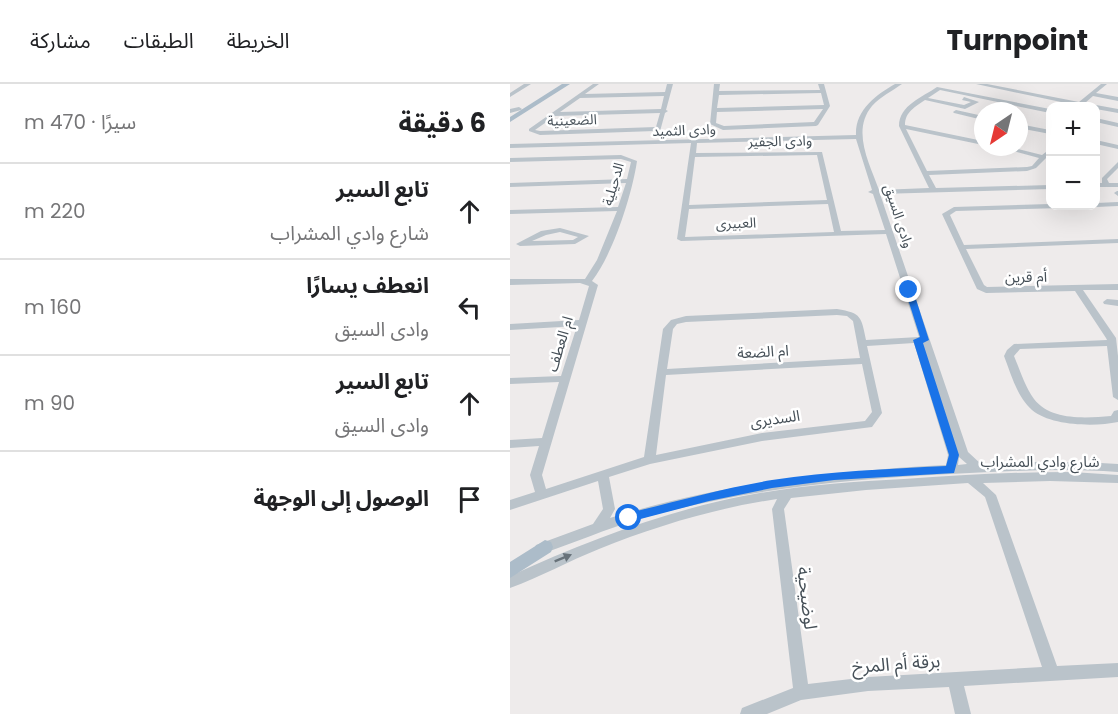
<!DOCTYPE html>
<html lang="ar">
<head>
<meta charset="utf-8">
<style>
  :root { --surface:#fff; --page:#f6f6f6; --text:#202124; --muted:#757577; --line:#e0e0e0 }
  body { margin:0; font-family:Poppins,"Noto Sans Arabic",sans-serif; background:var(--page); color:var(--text); direction:rtl }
  .controls { position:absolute; right:18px; top:18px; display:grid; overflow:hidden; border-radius:12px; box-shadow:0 6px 24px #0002 }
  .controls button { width:54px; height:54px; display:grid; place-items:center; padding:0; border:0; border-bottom:2px solid var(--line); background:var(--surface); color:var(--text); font:30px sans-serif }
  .compass { position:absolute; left:464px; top:18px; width:54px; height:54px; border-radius:50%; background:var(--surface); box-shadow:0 6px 24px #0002; rotate:215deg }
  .stop { position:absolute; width:18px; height:18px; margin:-14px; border:4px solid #1a73e8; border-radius:50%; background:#fff }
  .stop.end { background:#1a73e8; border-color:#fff; box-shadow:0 2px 6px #0008 }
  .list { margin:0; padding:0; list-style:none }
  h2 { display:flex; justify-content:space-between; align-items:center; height:78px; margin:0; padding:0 24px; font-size:26px }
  h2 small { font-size:20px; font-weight:400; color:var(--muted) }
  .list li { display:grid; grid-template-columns:39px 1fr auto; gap:18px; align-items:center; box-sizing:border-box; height:96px; padding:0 24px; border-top:2px solid var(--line) }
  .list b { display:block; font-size:22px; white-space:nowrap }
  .list p { margin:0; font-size:20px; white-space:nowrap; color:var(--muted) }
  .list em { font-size:20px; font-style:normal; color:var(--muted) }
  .icon { flex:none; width:33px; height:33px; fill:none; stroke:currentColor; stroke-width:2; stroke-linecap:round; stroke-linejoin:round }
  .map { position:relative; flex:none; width:608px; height:630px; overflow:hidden; direction:ltr }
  header { display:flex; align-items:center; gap:36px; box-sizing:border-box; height:84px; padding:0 30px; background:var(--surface); border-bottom:2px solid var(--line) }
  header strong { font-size:28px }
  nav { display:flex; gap:33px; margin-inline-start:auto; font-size:21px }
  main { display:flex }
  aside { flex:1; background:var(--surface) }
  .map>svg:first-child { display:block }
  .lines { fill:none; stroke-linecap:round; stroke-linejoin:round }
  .minor { fill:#bac3ca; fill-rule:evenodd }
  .major { fill:#acbcc9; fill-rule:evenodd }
  .oneway { fill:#68727a }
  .route { fill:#1a73e8 }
  .labels { text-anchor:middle; stroke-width:5; stroke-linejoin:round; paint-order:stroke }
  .far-street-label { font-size:14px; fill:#454f57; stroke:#fff }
  .street-label { font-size:15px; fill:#454f57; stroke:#fff }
  .near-street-label { font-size:18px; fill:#454f57; stroke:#fff }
</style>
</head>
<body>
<header>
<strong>Turnpoint</strong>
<nav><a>الخريطة</a><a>الطبقات</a><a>مشاركة</a></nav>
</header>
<main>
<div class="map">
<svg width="608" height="630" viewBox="0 0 608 630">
  <rect width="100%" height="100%" fill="#eeebeb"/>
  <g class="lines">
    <path class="minor" d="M14,0H21L0,13V9Z
      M83,0H89L75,10L155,8L157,0H163L156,26L158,27L155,29L149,51H145V47L30,51L19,47V45ZM154,12L151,25L50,28L70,14ZM150,29L146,43L30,47L25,46L45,32Z
      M204,0H210L209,7L310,6L308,0H314L320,22L308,41L306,42L213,46L200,40ZM311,9L314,21L207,24L209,11ZM313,25L304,38L214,42L206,39L207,28Z
      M385,0H392C382,7 370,13 362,22C341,47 360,80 369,106L419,104L389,42C389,21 413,13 427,3L540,25V29L430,6L418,14L454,21L461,18L452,16L454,13L469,18L455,25L415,16C405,23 395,28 395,41L473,57V61L396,45L417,87L517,83L522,82L529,74L489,63H500L532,71L540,65V70L526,84L517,87L419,91L426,104L540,101V105L370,110L458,368L471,380C517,377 562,377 608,380V388C552,384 496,387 440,390C335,395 230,406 129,435C96,445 64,459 31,470L26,469L24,465L26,461L83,440L93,425L88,397L0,426V416L25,408L20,391L29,362L0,364V356L32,354L49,298L0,300V294L51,292L67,242L0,246V240L69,236L79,202L70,199L0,201V195H75L87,176L107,127L0,130V126L108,123L116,99L0,103V99L117,95L121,78L111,75L0,78V74L111,71L127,77C122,111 103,170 82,197L88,201L32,391L36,405L134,373L153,245L161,236L176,232L327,225C352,229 351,233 356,256L409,253L376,150L171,157L167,155L181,59L0,64V60L346,51C345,26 366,11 385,0ZM346,55L362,106L358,108L363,110L375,146L331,147L312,68L186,69L187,59ZM307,71L317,116L179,121L185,73ZM318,120L324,148L175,153L179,125ZM327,231L337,232L343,237L350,274L157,285L163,245L167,240L176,238ZM404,259L438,371L436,381C322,387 209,400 100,434L105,425L99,393L140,380L252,357L362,343L372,329L357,262ZM352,280L362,328L355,337L252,349L146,371L156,291ZM449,373L457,380L448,381Z
      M466,0H477L569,18L591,0H597L586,9L608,13V17L583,12L575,19L608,25V29L586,25V22H570Z
      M9,23L12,25L11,26L0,29V25Z
      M446,26L473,32V36L444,29L443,28Z
      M586,34L608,39V43L586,38Z
      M509,40L540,46V50L509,44Z
      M586,56L608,61V65L586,60Z
      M608,78V84L597,95L599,99H608V103H586V99H592V94Z
      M607,107H608V112L604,109Z
      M608,118V122L586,123L583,122H586V119Z
      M540,120V122H556L552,124L446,127L440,131L454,161L608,155V159L456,165L474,201L477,203L608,200V206H573L606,254L608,272V316L603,313L597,262L510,265L504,272C510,286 515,303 524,315C541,337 576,334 601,332L604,327L608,326V338C585,343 541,342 522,326C507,313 501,290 494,272L497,266L504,260L597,256L596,254L565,207L476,209L467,205L432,130L444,123Z
      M50,144L79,152L65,160L10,162L6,160L31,147ZM50,148L68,153L63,156L22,157L36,151Z
      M597,215L608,216V222L594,220L593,218Z
      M562,388L608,391V399L540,397L473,399L486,411L547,582L608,579V593L454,602L461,630H445L439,603L358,607L291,616L257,630H230L232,624L283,604L262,425L267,415C206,424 146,442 89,465C59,477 30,493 0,504V492C68,461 137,434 210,417C270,403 332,398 394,395C450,391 506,388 562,388ZM458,399L475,413L532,583L358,593L298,600L274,425L281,414L356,406Z"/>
    <path class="major" d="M52,0H60L0,38V33Z
      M35,456L41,458L43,463L41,468L0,494V478Z"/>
  </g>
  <defs><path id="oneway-solid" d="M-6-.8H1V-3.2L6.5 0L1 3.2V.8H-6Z" transform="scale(1.5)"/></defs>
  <use class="oneway" href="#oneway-solid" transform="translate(53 474) rotate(-22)"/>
  <path class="route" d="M399,203L403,206L419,256L413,259L449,371L444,389L324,396L262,404L199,417L119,438L115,437L113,434L119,429C167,417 214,404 262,396C320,387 378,385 436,382L439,371L403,256L410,253L395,206Z"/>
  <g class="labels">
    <g class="far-street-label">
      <text transform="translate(62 36) rotate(-2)" y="5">الضعينية</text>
      <text transform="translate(174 46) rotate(-2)" y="5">وادى الثميد</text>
      <text transform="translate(270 57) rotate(-1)" y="5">وادى الجفير</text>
      <text transform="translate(103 100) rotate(-74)" y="5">الدحيلية</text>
      <text transform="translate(389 132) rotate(72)" y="5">وادى السيق</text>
      <text transform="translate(226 139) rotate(-2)" y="5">العبيرى</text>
    </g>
    <g class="street-label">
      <text transform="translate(516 193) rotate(-1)" y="5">أم قرين</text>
      <text transform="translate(50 260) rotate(-73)" y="5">ام العطف</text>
      <text transform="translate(253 268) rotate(-3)" y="5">ام الضعة</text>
      <text transform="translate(265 335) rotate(-8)" y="5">السديرى</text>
      <text x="530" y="383">شارع وادي المشراب</text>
    </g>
    <g class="near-street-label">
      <text transform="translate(297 514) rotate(83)" y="6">لوضيحية</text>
      <text transform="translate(386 580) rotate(-4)" y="6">برقة أم المرخ</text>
    </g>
  </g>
</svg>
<div class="controls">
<button>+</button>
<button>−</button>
</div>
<svg class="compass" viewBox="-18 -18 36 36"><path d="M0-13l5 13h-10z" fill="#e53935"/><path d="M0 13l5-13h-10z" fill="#757577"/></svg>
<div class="stop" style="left:119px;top:434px"></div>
<div class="stop end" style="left:399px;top:206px"></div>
</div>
<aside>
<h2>6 دقيقة<small>سيرًا · 470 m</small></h2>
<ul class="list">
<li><svg class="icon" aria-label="ahead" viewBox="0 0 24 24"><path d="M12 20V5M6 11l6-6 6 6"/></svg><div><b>تابع السير</b><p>شارع وادي المشراب</p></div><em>220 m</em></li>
<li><svg class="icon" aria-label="left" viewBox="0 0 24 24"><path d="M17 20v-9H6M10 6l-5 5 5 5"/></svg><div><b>انعطف يسارًا</b><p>وادى السيق</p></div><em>160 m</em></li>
<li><svg class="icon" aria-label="ahead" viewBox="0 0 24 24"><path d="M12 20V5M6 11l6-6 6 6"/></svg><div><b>تابع السير</b><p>وادى السيق</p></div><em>90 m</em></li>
<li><svg class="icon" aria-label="arrive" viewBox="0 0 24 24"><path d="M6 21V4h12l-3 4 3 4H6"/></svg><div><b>الوصول إلى الوجهة</b></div></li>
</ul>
</aside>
</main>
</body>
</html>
